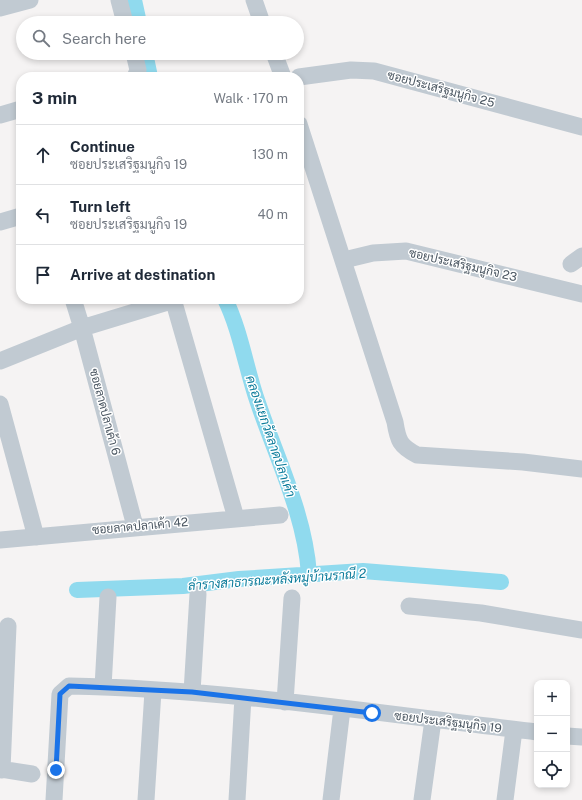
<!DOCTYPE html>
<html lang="en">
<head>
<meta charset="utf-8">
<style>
  :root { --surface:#fff; --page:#f2f2f3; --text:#1f2937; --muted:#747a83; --line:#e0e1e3 }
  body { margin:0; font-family:"Public Sans",Sarabun,sans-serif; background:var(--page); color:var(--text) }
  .controls { position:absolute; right:12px; bottom:12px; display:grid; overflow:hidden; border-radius:8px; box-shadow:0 2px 6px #0003 }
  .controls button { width:36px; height:36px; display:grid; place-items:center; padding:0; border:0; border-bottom:1px solid var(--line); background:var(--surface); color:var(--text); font:20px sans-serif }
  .stop { position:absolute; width:12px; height:12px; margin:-9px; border:3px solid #1a73e8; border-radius:50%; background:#fff }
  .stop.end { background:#1a73e8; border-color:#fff; box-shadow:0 1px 4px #0008 }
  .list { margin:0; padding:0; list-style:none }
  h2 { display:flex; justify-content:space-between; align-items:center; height:52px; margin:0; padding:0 16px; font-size:17px }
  h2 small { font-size:13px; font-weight:400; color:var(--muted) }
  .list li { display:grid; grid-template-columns:26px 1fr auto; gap:12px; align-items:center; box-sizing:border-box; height:60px; padding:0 16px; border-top:1px solid var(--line) }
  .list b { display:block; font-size:15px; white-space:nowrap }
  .list p { margin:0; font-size:13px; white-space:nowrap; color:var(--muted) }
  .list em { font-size:13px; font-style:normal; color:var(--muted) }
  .icon { flex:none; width:22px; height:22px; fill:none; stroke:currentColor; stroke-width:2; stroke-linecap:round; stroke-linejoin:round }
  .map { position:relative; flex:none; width:582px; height:800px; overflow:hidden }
  .search { position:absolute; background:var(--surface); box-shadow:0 2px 6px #0003; left:16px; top:16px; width:288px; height:44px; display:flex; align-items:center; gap:10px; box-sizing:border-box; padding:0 14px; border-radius:22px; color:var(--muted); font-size:15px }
  .panel { position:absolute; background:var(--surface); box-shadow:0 2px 6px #0003; left:16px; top:72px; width:288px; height:232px; border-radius:16px }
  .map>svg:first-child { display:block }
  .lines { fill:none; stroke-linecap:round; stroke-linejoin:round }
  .canal { stroke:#90daee; stroke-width:16 }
  .minor { stroke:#c1cad2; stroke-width:17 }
  .route { stroke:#1a73e8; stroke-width:5 }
  .labels { text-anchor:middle; stroke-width:3; stroke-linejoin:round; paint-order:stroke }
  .street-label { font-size:12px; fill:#4a5661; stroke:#fff }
  .water-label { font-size:13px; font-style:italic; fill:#0c7c9b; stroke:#fff }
</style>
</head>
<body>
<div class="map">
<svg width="582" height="800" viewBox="0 0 582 800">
  <rect width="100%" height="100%" fill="#f5f3f3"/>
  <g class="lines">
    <path class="canal" d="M134,0L139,23
      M145,53L150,77
      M225,299C241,332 246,369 258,403C277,459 305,515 309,574
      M77,590L183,586L239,579L363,571L501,582"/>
    <path class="minor" d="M119,0L125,23
      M254,0L262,23
      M0,8L30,0
      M134,53L138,70L135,77
      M274,53L283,77
      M299,77L351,70L374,71L582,127
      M0,115L21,109
      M299,124L395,422C398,441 400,446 417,455L523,462L582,469
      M0,222L21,216
      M344,260L373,253L406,251L582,294
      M571,264L582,256
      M73,299L82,328L135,526
      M173,299L236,518
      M0,361L82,328L174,300
      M0,404L36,537
      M0,540L280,515
      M409,606L481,613L582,630
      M103,687L108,597
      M192,692L198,594
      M285,702L292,598
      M567,736L582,737
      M0,769L32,774
      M2,770L8,626
      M54,800L60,694L69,686C226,689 382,714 537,732
      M146,800L153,691
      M237,800L243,697
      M331,800L342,709
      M422,800L433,720
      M505,800L514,730"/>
  </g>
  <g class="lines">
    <path class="route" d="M56,770L60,694L69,686L192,692L372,713"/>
  </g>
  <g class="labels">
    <g class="street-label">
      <text transform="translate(441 89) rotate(15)" y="4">ซอยประเสริฐมนูกิจ 25</text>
      <text transform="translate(463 265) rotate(13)" y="4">ซอยประเสริฐมนูกิจ 23</text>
      <text transform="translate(105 412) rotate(75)" y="4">ซอยลาดปลาเค้า 6</text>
      <text transform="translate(140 526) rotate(-5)" y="4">ซอยลาดปลาเค้า 42</text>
      <text transform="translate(448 722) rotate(7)" y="4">ซอยประเสริฐมนูกิจ 19</text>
    </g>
    <g class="water-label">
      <text transform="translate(271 436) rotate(71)" y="5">คลองแยกวัดลาดปลาเค้า</text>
      <text transform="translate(277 579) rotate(-4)" y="5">ลำรางสาธารณะหลังหมู่บ้านราณี 2</text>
    </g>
  </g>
</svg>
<div class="controls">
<button>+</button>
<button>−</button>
<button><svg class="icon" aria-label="locate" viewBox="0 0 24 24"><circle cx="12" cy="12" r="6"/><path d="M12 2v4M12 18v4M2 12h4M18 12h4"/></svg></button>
</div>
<div class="stop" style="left:372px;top:713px"></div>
<div class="stop end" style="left:56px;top:770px"></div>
<div class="search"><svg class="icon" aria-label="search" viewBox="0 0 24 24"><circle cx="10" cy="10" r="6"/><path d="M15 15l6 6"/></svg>Search here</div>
<section class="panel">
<h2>3 min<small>Walk · 170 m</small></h2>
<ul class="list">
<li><svg class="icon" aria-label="ahead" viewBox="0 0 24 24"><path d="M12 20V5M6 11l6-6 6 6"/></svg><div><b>Continue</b><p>ซอยประเสริฐมนูกิจ 19</p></div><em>130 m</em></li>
<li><svg class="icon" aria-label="left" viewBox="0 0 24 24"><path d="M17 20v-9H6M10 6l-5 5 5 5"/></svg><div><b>Turn left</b><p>ซอยประเสริฐมนูกิจ 19</p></div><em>40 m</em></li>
<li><svg class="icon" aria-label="arrive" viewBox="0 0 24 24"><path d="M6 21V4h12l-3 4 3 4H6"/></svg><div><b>Arrive at destination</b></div></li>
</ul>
</section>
</div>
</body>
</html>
